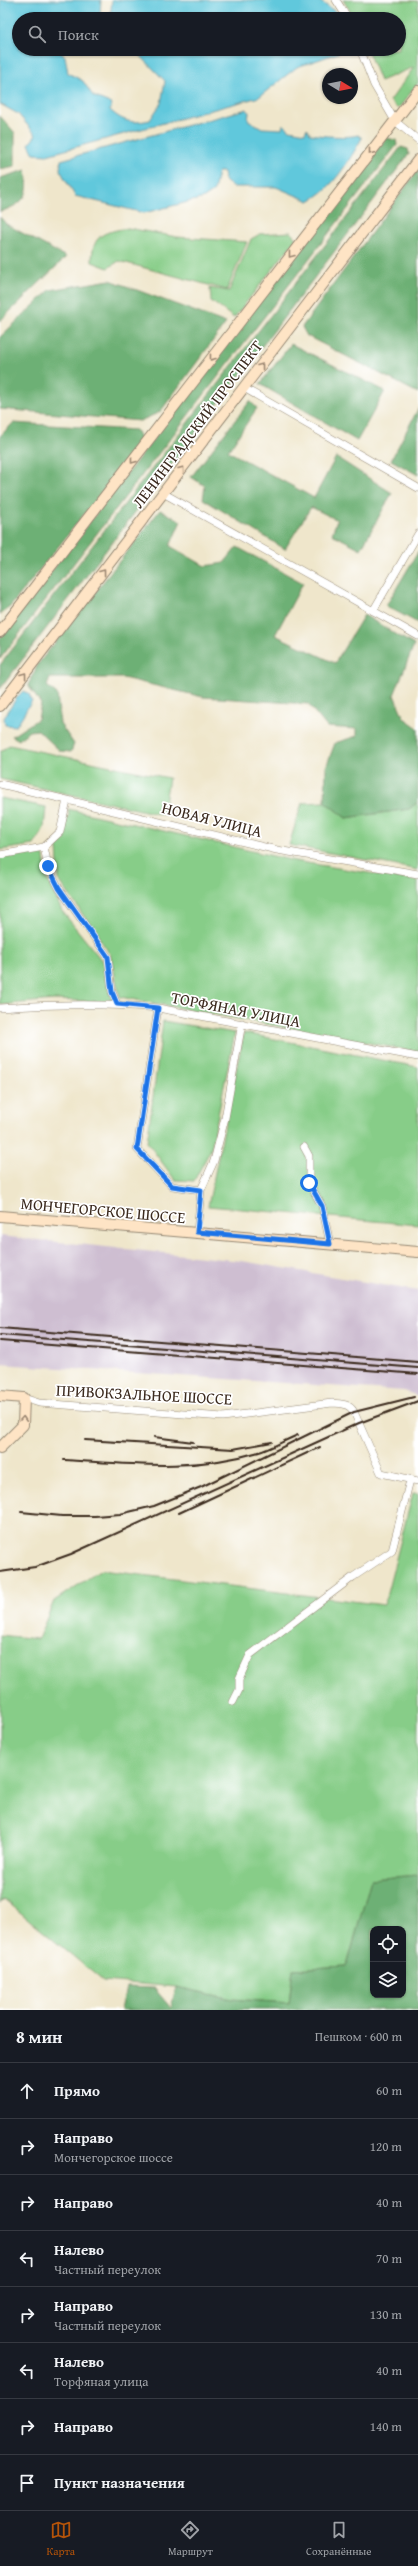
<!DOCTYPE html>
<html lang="ru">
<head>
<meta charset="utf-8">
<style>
  :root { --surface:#171b24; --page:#20242c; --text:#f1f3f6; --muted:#9ea1a6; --line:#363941; --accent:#b45309 }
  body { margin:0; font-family:"Gentium Book Plus",serif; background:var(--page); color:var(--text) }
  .controls { position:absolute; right:12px; bottom:12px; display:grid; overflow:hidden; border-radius:8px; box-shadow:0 1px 3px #0004 }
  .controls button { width:36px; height:36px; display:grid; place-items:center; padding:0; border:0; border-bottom:1px solid var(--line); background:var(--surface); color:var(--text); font:20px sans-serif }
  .compass { position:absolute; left:322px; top:68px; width:36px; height:36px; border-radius:50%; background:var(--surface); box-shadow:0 1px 3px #0004; rotate:100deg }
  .stop { position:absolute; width:12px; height:12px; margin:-9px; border:3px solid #1a73e8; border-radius:50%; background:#fff }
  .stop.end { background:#1a73e8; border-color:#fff; box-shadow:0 1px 4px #0008 }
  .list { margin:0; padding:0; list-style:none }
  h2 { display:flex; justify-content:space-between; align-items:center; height:52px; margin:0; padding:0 16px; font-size:17px }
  h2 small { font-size:13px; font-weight:400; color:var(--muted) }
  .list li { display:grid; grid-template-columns:26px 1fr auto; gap:12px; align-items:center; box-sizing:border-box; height:56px; padding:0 16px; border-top:1px solid var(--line) }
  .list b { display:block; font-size:15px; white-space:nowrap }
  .list p { margin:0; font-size:13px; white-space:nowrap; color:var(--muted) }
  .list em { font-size:13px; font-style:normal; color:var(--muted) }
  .icon { flex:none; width:22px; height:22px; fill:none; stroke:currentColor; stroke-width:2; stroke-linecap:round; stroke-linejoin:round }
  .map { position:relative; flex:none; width:418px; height:2010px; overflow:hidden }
  .search { position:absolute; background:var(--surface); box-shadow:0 1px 3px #0004; left:12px; right:12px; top:12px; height:44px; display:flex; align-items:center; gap:10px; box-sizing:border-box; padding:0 14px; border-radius:22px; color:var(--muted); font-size:15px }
  .sheet { height:500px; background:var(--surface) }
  nav { display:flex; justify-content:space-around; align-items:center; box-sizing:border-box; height:56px; border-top:1px solid var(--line); background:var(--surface); font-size:11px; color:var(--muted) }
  nav a { display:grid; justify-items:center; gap:2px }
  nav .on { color:var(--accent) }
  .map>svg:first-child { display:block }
  .industrial { fill:#cebed1 }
  .green { fill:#87cd88; stroke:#617c53 }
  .forest { fill:#6db074; stroke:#546d49; fill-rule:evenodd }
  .water { fill:#60c8dc; stroke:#4e797d }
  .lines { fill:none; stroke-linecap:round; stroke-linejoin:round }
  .street-casing { stroke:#958874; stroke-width:8 }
  .secondary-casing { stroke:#958874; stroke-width:12 }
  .street { stroke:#fff; stroke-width:7 }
  .secondary { stroke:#fee4c5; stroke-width:10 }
  .rail { stroke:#3b2a1e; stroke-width:2 }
  .oneway { stroke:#9c8772 }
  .route { stroke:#1a73e8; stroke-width:5 }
  .labels { text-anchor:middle; stroke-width:3.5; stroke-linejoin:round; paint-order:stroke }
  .street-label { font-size:16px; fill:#3b2a1e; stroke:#fff }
</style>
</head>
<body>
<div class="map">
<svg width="418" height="2010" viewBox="0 0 418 2010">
  <rect width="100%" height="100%" fill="#fff"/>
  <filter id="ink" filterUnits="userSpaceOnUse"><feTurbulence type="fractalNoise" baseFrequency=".025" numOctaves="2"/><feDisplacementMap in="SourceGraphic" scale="8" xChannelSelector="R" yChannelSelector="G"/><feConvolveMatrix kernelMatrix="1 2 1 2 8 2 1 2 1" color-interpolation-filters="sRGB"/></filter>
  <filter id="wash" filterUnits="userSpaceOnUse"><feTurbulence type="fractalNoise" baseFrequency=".012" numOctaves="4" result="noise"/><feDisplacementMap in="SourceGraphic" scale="16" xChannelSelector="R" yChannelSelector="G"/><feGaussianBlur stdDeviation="0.9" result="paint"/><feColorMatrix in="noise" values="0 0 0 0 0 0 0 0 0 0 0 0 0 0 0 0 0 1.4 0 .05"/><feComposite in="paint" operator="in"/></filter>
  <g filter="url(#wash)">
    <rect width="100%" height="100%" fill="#efe6cb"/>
    <path class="industrial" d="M0,1236L242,1261L418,1291V1396L404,1391L0,1364Z"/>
    <path class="green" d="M343,0L418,1V83L398,109L390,101L414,67L380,81L367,49H399V19H355Z
      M128,228L177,237L247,242L227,290L119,261L108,268L92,262C92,234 104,232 128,228Z
      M291,232L296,239L234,318L211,301L210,288L229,291L251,239L260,234Z
      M9,745L169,778L163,815L0,779V752Z
      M0,798L46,807L44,828L34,845L0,850Z
      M325,802L346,818L409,809L418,802V870L289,845L302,803Z
      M68,809L295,861L418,881V1052L120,997L110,954L59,880L57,847L69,814Z
      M43,852L48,881L62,911L103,962L112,1002L54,1000L0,1005V857Z
      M163,1021L235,1033L211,1149L194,1181L175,1180L147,1142Z
      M244,1033L418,1067V1225L208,1206Z
      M413,1493H418V1875L371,1879L347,1966L293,1969L289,2003L232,1999L176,1987L103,1981L4,1899L0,1903V1635L38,1639L54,1601L101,1570L384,1605Z"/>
    <path class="forest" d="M0,116L15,133V166L0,169Z
      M386,138L396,140L397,145L0,659V638Z
      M401,147L408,149L409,154L0,689V665Z
      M26,170C31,197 24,203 0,212V178Z
      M418,170V393L307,336L302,327Z
      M0,217L6,224L66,257L0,321Z
      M110,280L226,323L160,412L140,421L0,409V337L50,290Z
      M291,344L385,391L357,441L260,384Z
      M250,401L257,408L228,451L314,498L336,457L392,493L361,549L332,534L337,520L311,507L285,549L203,499L205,486L191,477Z
      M418,409V475L391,460Z
      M13,423L136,430L142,442L10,607L0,614V436Z
      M160,510L181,521L170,546L205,566L224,563L237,547L303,583L275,635L335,663L364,615L414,645L394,695L404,718L418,728V802L409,809L346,818L325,802L326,767L335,743L357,736V729L327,727L308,704L203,697L123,678H50L47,686L57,694L60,724L74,744L71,752L60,751L38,730L29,731L19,740L12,736L38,719L41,704L28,685L38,664Z
      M418,552V623L386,606Z
      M418,1875V2010H121L126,1987L154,1988L171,2008L176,1987L232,1999L289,2003L293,1969L347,1966L371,1879ZM373,1929H403V1995H373Z"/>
    <path class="water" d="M0,0H101L100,14L97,19H19V49H56L65,56L68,73L83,81L93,96L112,104L110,110C123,122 133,124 150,120L161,103L165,81L134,49H341L338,53L297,67L259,97L47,155L34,154L29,144L36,135L18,114L0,104Z
      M112,0H318L339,14L340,19H110Z
      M247,109L249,113L248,120L262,128L282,129L283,124L290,130L305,133L307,128L310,134C321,136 349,138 358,135L362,138C349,161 333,189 309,201L276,187H233L225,181L224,172H218L214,191L204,198L144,213L75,196L60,170L61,160Z
      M23,691L29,694L32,701L16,726L5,725L4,718L17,697Z"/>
  </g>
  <g filter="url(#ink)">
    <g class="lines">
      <g class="street-casing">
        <path id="street" d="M336,0L348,19
          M360,49L374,85L395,121L418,140
          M244,388L418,488
          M163,493L418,636
          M373,611L418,534
          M0,784L277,850L418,874
          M67,800L60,832L44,847L48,866L59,888L108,957L112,992L117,1004
          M0,855L44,847
          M0,1008C53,1004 105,1003 158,1008L418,1057
          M158,1008L137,1149L172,1186L201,1190
          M304,1147L309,1156V1183L322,1206L330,1244
          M197,1232L201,1190L214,1161L225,1118L242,1023
          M24,1398L39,1403L223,1417L332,1403C341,1404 349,1403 354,1412L381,1473L418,1481
          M233,1702L239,1690V1679L250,1655L353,1577L392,1551L410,1480"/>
      </g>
      <g class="secondary-casing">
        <path id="secondary" d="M0,632L418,91
          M0,706L418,160
          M0,1216L418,1252
          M0,1396L24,1398L23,1425L0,1448"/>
      </g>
      <use href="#street" class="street"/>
      <use href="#secondary" class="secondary"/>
      <path class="rail" d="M0,1328L418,1362
        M0,1335L418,1368
        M0,1341L418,1374
        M154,1437L193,1442
        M85,1440L233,1449L272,1442
        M64,1460C132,1464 191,1472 259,1452C272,1448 285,1440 298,1435
        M21,1512L62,1516H95L120,1514L154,1506L201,1487L354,1412L414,1397
        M179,1513L320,1447
        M0,1572L35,1567L71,1554L359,1423L418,1401"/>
    </g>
    <defs><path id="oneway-chevron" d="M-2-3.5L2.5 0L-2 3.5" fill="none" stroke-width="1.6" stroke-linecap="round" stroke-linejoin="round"/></defs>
    <g class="oneway">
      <use href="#oneway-chevron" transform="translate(371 152) rotate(128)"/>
      <use href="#oneway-chevron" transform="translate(291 255) rotate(128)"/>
      <use href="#oneway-chevron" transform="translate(212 358) rotate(128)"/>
      <use href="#oneway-chevron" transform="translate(261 366) rotate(-53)"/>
      <use href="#oneway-chevron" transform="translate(133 461) rotate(128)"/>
      <use href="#oneway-chevron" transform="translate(182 469) rotate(-53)"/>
      <use href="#oneway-chevron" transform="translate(103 572) rotate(-53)"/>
      <use href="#oneway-chevron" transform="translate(24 675) rotate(-53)"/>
      <use href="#oneway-chevron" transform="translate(23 1419) rotate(-86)"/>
    </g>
  </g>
  <g class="lines" filter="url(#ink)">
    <path class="route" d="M48,866L59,888L108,957L112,992L117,1004L158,1008L137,1149L172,1186L201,1190L197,1232L330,1244L322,1206L309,1183"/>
  </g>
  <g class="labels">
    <g class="street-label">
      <text transform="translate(197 424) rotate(-53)" y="6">ЛЕНИНГРАДСКИЙ ПРОСПЕКТ</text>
      <text transform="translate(212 819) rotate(14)" y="6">НОВАЯ УЛИЦА</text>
      <text transform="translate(236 1009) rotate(11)" y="6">ТОРФЯНАЯ УЛИЦА</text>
      <text transform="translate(103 1210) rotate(5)" y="6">МОНЧЕГОРСКОЕ ШОССЕ</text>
      <text transform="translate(144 1394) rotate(3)" y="6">ПРИВОКЗАЛЬНОЕ ШОССЕ</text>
    </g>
  </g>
</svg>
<div class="controls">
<button><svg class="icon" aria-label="locate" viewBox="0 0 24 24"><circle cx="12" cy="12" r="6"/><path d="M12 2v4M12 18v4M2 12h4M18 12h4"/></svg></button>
<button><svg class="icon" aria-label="layers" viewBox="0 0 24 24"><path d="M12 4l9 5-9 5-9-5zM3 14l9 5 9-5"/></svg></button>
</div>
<svg class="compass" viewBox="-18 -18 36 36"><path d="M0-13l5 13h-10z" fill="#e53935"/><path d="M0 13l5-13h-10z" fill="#9ea1a6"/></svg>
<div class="stop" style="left:309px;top:1183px"></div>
<div class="stop end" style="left:48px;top:866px"></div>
<div class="search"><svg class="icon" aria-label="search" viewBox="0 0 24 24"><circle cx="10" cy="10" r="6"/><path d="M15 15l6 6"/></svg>Поиск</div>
</div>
<section class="sheet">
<h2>8 мин<small>Пешком · 600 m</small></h2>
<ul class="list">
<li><svg class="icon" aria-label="ahead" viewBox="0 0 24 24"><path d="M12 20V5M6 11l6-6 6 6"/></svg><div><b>Прямо</b></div><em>60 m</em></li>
<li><svg class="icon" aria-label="right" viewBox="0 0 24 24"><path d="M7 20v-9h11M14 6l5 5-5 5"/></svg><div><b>Направо</b><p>Мончегорское шоссе</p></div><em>120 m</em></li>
<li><svg class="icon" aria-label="right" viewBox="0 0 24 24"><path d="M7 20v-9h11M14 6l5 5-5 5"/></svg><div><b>Направо</b></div><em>40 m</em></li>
<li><svg class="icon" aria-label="left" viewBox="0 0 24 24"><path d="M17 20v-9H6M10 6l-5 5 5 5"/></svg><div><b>Налево</b><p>Частный переулок</p></div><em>70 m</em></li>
<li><svg class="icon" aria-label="right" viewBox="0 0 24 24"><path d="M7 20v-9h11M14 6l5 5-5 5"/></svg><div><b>Направо</b><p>Частный переулок</p></div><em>130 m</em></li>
<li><svg class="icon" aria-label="left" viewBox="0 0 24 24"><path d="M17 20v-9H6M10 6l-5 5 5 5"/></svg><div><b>Налево</b><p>Торфяная улица</p></div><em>40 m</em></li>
<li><svg class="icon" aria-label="right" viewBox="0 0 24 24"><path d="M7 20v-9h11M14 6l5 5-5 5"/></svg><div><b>Направо</b></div><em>140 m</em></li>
<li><svg class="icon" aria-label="arrive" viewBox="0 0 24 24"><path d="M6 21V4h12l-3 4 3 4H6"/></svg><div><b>Пункт назначения</b></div></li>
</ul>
</section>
<nav>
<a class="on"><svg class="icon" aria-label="map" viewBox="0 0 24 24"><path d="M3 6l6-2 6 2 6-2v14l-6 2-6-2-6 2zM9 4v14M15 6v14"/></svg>Карта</a>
<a><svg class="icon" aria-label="directions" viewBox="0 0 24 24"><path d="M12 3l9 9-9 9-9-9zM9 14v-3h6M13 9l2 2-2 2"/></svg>Маршрут</a>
<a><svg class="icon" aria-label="saved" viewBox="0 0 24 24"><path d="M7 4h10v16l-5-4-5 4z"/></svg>Сохранённые</a>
</nav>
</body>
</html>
